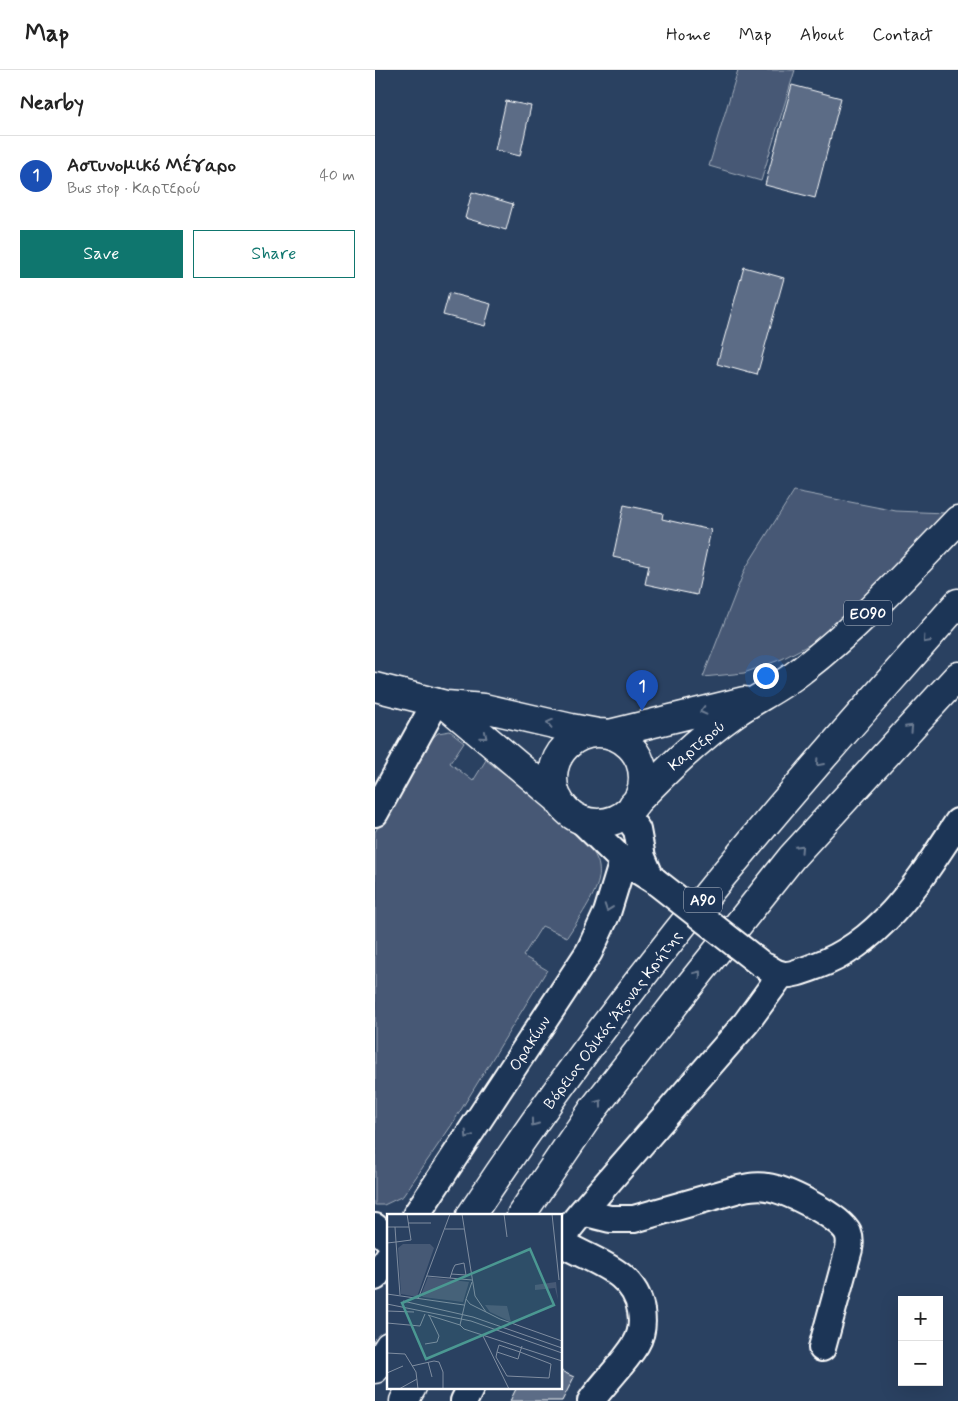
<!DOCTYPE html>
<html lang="en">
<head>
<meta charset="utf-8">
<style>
  :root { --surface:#fff; --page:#f2f2f2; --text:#222; --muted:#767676; --line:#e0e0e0; --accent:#0f766e }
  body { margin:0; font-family:Mynerve,sans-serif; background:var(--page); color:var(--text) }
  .controls { position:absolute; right:15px; bottom:15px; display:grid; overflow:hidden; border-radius:0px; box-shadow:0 5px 20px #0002 }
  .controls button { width:45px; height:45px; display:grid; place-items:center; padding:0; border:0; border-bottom:1px solid var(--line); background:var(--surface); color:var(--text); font:25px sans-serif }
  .you { position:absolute; left:390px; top:605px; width:18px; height:18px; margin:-12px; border:4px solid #fff; border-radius:50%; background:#1a73e8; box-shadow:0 0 0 8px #1a73e833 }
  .badge { display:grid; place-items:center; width:32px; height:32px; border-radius:50%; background:var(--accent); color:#fff; font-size:16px; font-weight:700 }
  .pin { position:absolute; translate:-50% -41px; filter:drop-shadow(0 1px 2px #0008) }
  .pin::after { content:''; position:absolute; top:26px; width:18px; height:15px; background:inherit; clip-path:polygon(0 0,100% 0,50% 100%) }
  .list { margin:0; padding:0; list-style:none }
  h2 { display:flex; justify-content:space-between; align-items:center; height:65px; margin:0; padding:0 20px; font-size:21px }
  h2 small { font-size:16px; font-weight:400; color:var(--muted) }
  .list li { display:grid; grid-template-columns:32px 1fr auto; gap:15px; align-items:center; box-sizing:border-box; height:80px; padding:0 20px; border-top:1px solid var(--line) }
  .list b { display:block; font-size:19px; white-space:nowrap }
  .list p { margin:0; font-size:16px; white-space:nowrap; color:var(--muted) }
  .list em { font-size:16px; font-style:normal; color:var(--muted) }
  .actions { display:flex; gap:10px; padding:15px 20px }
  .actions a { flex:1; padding:11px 0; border:1px solid var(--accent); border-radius:0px; text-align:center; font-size:18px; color:var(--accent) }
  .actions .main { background:var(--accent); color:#fff }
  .map { position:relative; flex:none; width:583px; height:1331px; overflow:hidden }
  header { display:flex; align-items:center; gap:30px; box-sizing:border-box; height:70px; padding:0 25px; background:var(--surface); border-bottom:1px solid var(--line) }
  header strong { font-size:24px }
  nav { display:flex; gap:28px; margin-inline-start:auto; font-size:18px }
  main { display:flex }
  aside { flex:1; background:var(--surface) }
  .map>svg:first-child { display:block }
  .green { fill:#465975; stroke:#a2acba }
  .building { fill:#5b6c86; stroke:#fff }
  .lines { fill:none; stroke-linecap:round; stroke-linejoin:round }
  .minor-casing { stroke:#fff; stroke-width:30 }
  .primary-casing { stroke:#fff; stroke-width:31 }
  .motorway-casing { stroke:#fff; stroke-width:31 }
  .minor { stroke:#1d3557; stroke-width:26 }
  .primary { stroke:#1d3557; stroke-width:28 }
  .motorway { stroke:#1d3557; stroke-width:28 }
  .minor-bridge-casing { stroke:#fff; stroke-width:30; stroke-linecap:butt }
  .minor-bridge { stroke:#1d3557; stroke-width:26 }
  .oneway { stroke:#6c7c92 }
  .labels { text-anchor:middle; stroke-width:5; stroke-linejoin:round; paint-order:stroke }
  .shield { fill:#1d3557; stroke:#bbc2cd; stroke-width:1 }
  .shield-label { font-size:15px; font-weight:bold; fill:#fff }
  .street-label { font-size:16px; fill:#fff; stroke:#1d3557 }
  .inset-road { fill:none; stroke:#7f8da0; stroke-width:1 }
  .view { fill:#4b9892; fill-opacity:0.15; stroke:#4b9892; stroke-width:2.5 }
  .inset-edge { fill:none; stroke:#fff; stroke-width:2.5 }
</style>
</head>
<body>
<header>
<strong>Map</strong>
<nav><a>Home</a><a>Map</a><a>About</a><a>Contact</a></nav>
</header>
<main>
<aside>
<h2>Nearby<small></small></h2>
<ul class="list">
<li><span class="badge" style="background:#1a4fb4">1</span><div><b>Αστυνομικό Μέγαρο</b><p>Bus stop · Καρτερού</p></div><em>40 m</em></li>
</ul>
<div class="actions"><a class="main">Save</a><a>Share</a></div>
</aside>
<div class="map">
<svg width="583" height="1331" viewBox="0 0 583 1331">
  <rect width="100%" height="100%" fill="#2a4161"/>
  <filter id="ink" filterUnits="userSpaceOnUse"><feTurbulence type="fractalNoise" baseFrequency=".02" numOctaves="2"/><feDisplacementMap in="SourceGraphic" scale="10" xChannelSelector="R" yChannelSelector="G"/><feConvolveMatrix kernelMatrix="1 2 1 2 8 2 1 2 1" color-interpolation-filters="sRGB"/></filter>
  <g filter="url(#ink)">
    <path class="green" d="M363,0H420L386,111L334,96Z
      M419,421L521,441L570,443L512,507L447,568L407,589L369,603L328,607L370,499Z
      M75,661L89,672L75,693L98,711L111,690C139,712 212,759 223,792C224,795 225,803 224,807C223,822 201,853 192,867L167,856L148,886L172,900L76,1056L28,1126L9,1135H0V762L54,671L63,663Z"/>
    <path class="building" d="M417,15L466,28L440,128L390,115Z
      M131,31L156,36L145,86L120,80Z
      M97,122L138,134L131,160L90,148Z
      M369,197L409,208L382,305L342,294Z
      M74,223L116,234L110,256L68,245Z
      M249,435L288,443L287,449L336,460L322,525L270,514L274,495L238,487Z
      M186,1301L199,1307L187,1331H135L142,1317H186Z"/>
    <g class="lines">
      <g class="minor-casing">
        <path id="minor" d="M0,743L61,632
          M250,744L262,760L267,787L276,808
          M205,749L248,791L280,811
          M391,897C395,899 400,903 405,904C413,907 433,899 441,896C508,872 546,808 583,752
          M207,1142L235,1149H259L364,1119C374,1117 382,1115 392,1117C410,1119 465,1146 473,1163C475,1168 475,1174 474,1179L447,1278
          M41,1145L214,882L232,843L248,791
          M0,1157L14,1170
          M186,1168L207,1142L371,953L406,905
          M186,1173C217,1191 261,1201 266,1241C268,1253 267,1264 261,1274C248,1295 230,1311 216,1331
          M0,1207L14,1186
          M89,1331L96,1317"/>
      </g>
      <g class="primary-casing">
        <path id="primary" d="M0,617L71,635L109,638L196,658L223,663
          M71,635L184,730
          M178 708a45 45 0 1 1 90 0a45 45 0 1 1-90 0Z
          M234,664L369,631
          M258,735C290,702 322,670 360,643C382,628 406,617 427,600C484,556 533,502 583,450"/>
      </g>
      <g class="motorway-casing">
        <path id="motorway" d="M96,1145C184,1012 281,884 384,762C449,684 517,609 583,533
          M146,1145L219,1038L303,930L417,787L583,606
          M0,1299L14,1276
          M29,1331L37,1317"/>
      </g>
      <use href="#minor" class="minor"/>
      <use href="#primary" class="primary"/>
      <use href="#motorway" class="motorway"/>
      <g class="minor-bridge-casing">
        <path id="minor-bridge" d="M280,811L386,894"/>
      </g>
      <use href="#minor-bridge" class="minor-bridge"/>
    </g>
    <defs><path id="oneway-chevron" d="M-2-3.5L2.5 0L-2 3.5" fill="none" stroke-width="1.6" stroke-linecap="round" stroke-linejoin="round" transform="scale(1.25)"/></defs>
    <g class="oneway">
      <use href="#oneway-chevron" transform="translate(551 570) rotate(131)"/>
      <use href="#oneway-chevron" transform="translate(328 641) rotate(166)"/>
      <use href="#oneway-chevron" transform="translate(175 653) rotate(-167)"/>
      <use href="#oneway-chevron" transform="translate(535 658) rotate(-47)"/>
      <use href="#oneway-chevron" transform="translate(109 666) rotate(40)"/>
      <use href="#oneway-chevron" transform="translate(444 693) rotate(131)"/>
      <use href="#oneway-chevron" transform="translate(425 778) rotate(-47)"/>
      <use href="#oneway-chevron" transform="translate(233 838) rotate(109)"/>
      <use href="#oneway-chevron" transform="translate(323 904) rotate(-51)"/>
      <use href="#oneway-chevron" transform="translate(224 1033) rotate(-53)"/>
      <use href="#oneway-chevron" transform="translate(159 1053) rotate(126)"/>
      <use href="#oneway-chevron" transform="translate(93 1065) rotate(123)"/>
    </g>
  </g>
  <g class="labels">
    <g class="shield">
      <rect x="469" y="530.5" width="48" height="25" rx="4"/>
      <rect x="309" y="817.5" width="38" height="25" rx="4"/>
    </g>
    <g class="shield-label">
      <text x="493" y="548">ΕΟ90</text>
      <text x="328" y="835">Α90</text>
    </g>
    <g class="street-label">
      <text transform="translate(321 675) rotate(-40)" y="6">Καρτερού</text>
      <text transform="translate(237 949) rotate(-53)" y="6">Βόρειος Οδικός Άξονας Κρήτης</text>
      <text transform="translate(154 973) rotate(-57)" y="6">Ορακίων</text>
    </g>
  </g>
  <g transform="translate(12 1144)">
    <rect width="175" height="175" fill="#2a4161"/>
    <path d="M16,30H43L47,34L30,83L14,80L11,34ZM41,63L82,68L76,88L36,83L34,81ZM169,68L171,86L168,74L148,76V71ZM98,91L120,92L124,108L103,98Z" fill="#465975"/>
    <path class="inset-road" d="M75,0L88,82L99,98M117,0L120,23M165,0L172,66M21,9H44M0,13H22M58,15H77M0,29L9,28L8,13M40,62L85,66M63,64L66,55L68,51L77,49L79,61L64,60M0,80L77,91M13,81L9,28L24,26L20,0M31,85L63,0M79,85L73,111L77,115L175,147M16,87L86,103L175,134M0,90L84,107L175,139M83,90L113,105L175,127M83,90L79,85L85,68M0,97L27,98M41,101L73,111M0,109L33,112L38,100M96,122L122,175M38,130L50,128L52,122L42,101M110,138L109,143L120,162L162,164L164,150L133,138L112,131L110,138L131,145L133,138L135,132M0,139L18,140L29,158L31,175M41,148L45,163M25,152L47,147L52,148L56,158V175M0,159L16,152M12,175L30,165"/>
    <path class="view" d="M143,35L167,91L39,145L15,89Z"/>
    <rect width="175" height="175" class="inset-edge"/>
  </g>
</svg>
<div class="controls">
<button>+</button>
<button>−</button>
</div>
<div class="you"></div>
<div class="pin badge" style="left:267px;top:641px;background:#1a4fb4">1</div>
</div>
</main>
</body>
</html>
